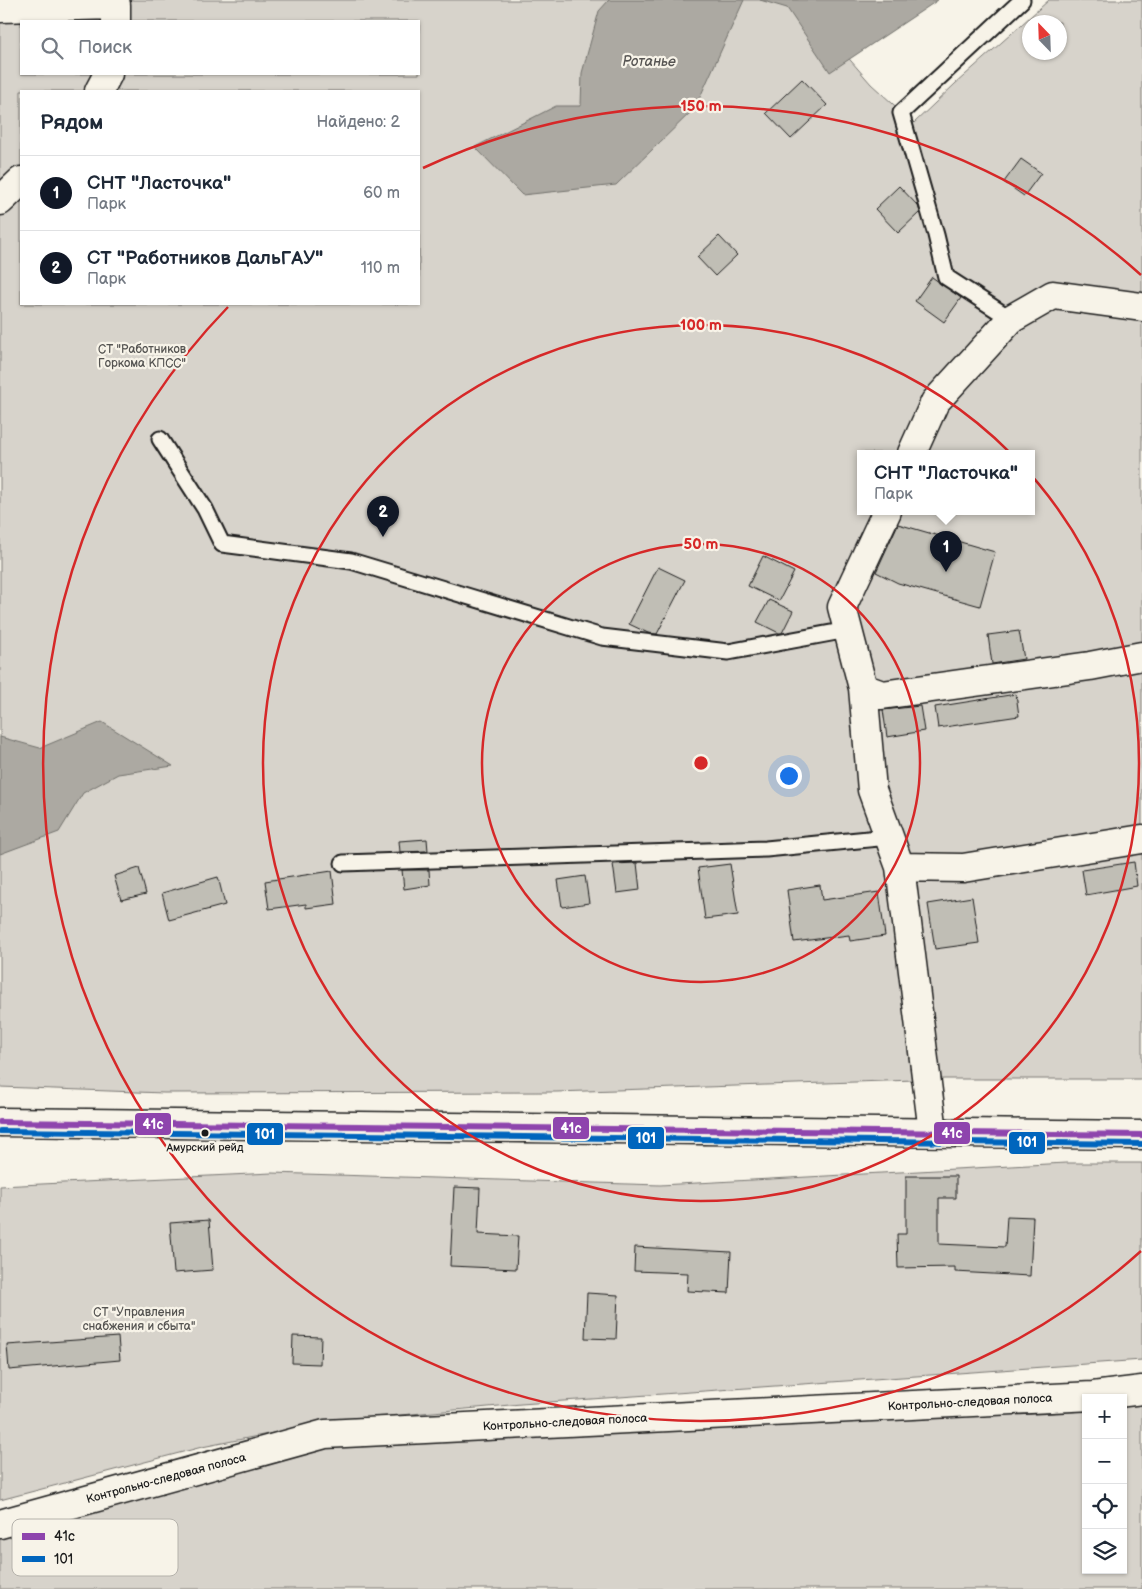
<!DOCTYPE html>
<html lang="ru">
<head>
<meta charset="utf-8">
<style>
  :root { --surface:#fff; --page:#f2f2f3; --text:#1f2937; --muted:#747a83; --line:#e0e1e3; --accent:#111827 }
  body { margin:0; font-family:"Balsamiq Sans",sans-serif; background:var(--page); color:var(--text) }
  .controls { position:absolute; right:15px; bottom:15px; display:grid; overflow:hidden; border-radius:0px; box-shadow:0 1px 4px #0004 }
  .controls button { width:45px; height:45px; display:grid; place-items:center; padding:0; border:0; border-bottom:1px solid var(--line); background:var(--surface); color:var(--text); font:25px sans-serif }
  .compass { position:absolute; left:1022px; top:15px; width:45px; height:45px; border-radius:50%; background:var(--surface); box-shadow:0 1px 4px #0004; rotate:337deg }
  .you { position:absolute; left:788px; top:775px; width:18px; height:18px; margin:-12px; border:4px solid #fff; border-radius:50%; background:#1a73e8; box-shadow:0 0 0 8px #1a73e833 }
  .badge { display:grid; place-items:center; width:32px; height:32px; border-radius:50%; background:var(--accent); color:#fff; font-size:16px; font-weight:700 }
  .pin { position:absolute; translate:-50% -41px; filter:drop-shadow(0 1px 2px #0008) }
  .pin::after { content:''; position:absolute; top:26px; width:18px; height:15px; background:inherit; clip-path:polygon(0 0,100% 0,50% 100%) }
  .popup { position:absolute; left:857px; top:450px; width:178px; height:65px; box-sizing:border-box; display:grid; place-content:center; border-radius:0px; background:var(--surface); filter:drop-shadow(0 1px 4px #0005); font-size:16px; white-space:nowrap; color:var(--muted) }
  .popup b { font-size:19px; color:var(--text) }
  .popup::after { content:''; position:absolute; left:50%; top:100%; margin-left:-10px; border:10px solid transparent; border-top-color:var(--surface) }
  .list { margin:0; padding:0; list-style:none }
  h2 { display:flex; justify-content:space-between; align-items:center; height:65px; margin:0; padding:0 20px; font-size:21px }
  h2 small { font-size:16px; font-weight:400; color:var(--muted) }
  .list li { display:grid; grid-template-columns:32px 1fr auto; gap:15px; align-items:center; box-sizing:border-box; height:75px; padding:0 20px; border-top:1px solid var(--line) }
  .list b { display:block; font-size:19px; white-space:nowrap }
  .list p { margin:0; font-size:16px; white-space:nowrap; color:var(--muted) }
  .list em { font-size:16px; font-style:normal; color:var(--muted) }
  .icon { flex:none; width:28px; height:28px; fill:none; stroke:currentColor; stroke-width:2; stroke-linecap:round; stroke-linejoin:round }
  .map { position:relative; flex:none; width:1142px; height:1589px; overflow:hidden }
  .search { position:absolute; background:var(--surface); box-shadow:0 1px 4px #0004; left:20px; top:20px; width:400px; height:55px; display:flex; align-items:center; gap:12px; box-sizing:border-box; padding:0 18px; border-radius:0px; color:var(--muted); font-size:19px }
  .panel { position:absolute; background:var(--surface); box-shadow:0 1px 4px #0004; left:20px; top:90px; width:400px; height:215px; border-radius:0px }
  .map>svg:first-child { display:block }
  .green { fill:#d7d3cb; stroke:#7a7874; fill-rule:evenodd }
  .water { fill:#aca9a2; stroke:#72716c }
  .building { fill:#c0beb5; stroke:#1c1c1c }
  .lines { fill:none; stroke-linecap:round; stroke-linejoin:round }
  .lane-casing { stroke:#1c1c1c; stroke-width:19 }
  .street-casing { stroke:#1c1c1c; stroke-width:31 }
  .secondary-casing { stroke:#1c1c1c; stroke-width:31 }
  .lane { stroke:#f7f3e8; stroke-width:15 }
  .street { stroke:#f7f3e8; stroke-width:28 }
  .secondary { stroke:#f7f3e8; stroke-width:28 }
  .bus-1-casing { stroke:#f7f3e8; stroke-width:10 }
  .bus-2-casing { stroke:#f7f3e8; stroke-width:10 }
  .bus-1 { stroke:#8e44ad; stroke-width:6 }
  .bus-2 { stroke:#0065bd; stroke-width:6 }
  .ring { fill:none; stroke:#d62828; stroke-width:2.5 }
  .bus-dot { fill:#1c1c1c; stroke:#f7f3e8; stroke-width:2 }
  .labels { text-anchor:middle; stroke-width:4.5; stroke-linejoin:round; paint-order:stroke }
  .bus-label { font-size:11px; fill:#1c1c1c; stroke:#f7f3e8 }
  .park-label { font-size:12px; fill:#545351; stroke:#f7f3e8 }
  .street-label { font-size:12px; fill:#1c1c1c; stroke:#f7f3e8 }
  .water-label { font-size:14px; font-style:italic; fill:#565452; stroke:#f7f3e8 }
  .key { fill:#f7f3e8; stroke:#b5b2ab; stroke-width:1 }
  .key-label { font-size:14px; fill:#1c1c1c }
  .centre { fill:#d62828; stroke:#f7f3e8; stroke-width:2.5 }
  .ring-label { font-size:15px; text-anchor:middle; font-weight:bold; fill:#d62828; stroke:#f7f3e8; stroke-width:4.5; stroke-linejoin:round; paint-order:stroke }
  .line-badge { stroke:#f7f3e8; stroke-width:2 }
  .badge-label { font-size:14px; text-anchor:middle; font-weight:bold; fill:#fff }
</style>
</head>
<body>
<div class="map">
<svg width="1142" height="1589" viewBox="0 0 1142 1589">
  <rect width="100%" height="100%" fill="#f7f3e8"/>
  <filter id="ink" filterUnits="userSpaceOnUse"><feTurbulence type="fractalNoise" baseFrequency=".02" numOctaves="2"/><feDisplacementMap in="SourceGraphic" scale="10" xChannelSelector="R" yChannelSelector="G"/><feConvolveMatrix kernelMatrix="1 2 1 2 8 2 1 2 1" color-interpolation-filters="sRGB"/></filter>
  <g filter="url(#ink)">
    <path class="green" d="M0,0H798L871,84L914,123L955,84L1049,0H1142V1079H945L556,1092L164,1093L0,1087ZM21,21H419V74H21ZM1030,22H1060V52H1030ZM21,91H419V304H21ZM861,453H1031V511H861Z
      M1066,1163H1142V1360L521,1404L334,1421L202,1447L0,1500V1186L272,1173L660,1185Z
      M1142,1401V1589H0V1521L258,1447L1086,1406V1570H1123V1403Z"/>
    <path class="water" d="M609,0H744L695,108L616,185L522,195L475,147L556,106H581L582,73L599,11Z
      M760,0H938L830,72L787,8Z
      M102,722L173,766L118,774L83,793L59,832L0,854V737L40,748Z"/>
    <path class="building" d="M802,79L827,105L791,139L766,113Z
      M1021,159L1041,173L1024,196L1004,182Z
      M899,186L918,206L920,212L898,233L875,209Z
      M719,236L737,255L715,276L697,257Z
      M932,277L961,298L944,322L915,301Z
      M898,524L995,552L980,606L898,583L876,572Z
      M763,556L794,572L779,601L748,586Z
      M658,567L685,580L657,634L648,633L629,624Z
      M769,600L793,611L782,633H779L757,622Z
      M1019,631L1024,659L992,664L988,635Z
      M1016,694L1019,716L938,728L935,707Z
      M920,706L924,731L887,737L883,710Z
      M427,839L428,851L400,852L399,841Z
      M1134,862L1137,886L1086,895L1082,870Z
      M637,863L640,890L617,893L613,864Z
      M730,864L738,915L705,919L698,868Z
      M139,868L146,894L121,900L114,876Z
      M402,870H429L430,885L404,889Z
      M332,871L336,904L306,908V904L269,909L265,881Z
      M585,876L589,903L562,907L558,880Z
      M218,877L225,905L169,920L162,893Z
      M820,885L822,900L879,892L885,936L850,941L849,935L794,942L787,890Z
      M972,897L979,943L935,949L928,904Z
      M906,1176H956V1198H939V1244L1005,1247L1007,1216L1033,1217L1030,1276L955,1272V1267L898,1268L897,1234H906Z
      M454,1187L480,1188L478,1234L518,1236L516,1269L450,1266Z
      M209,1220L213,1270L174,1273L170,1223Z
      M635,1247L731,1252L729,1293L687,1291L688,1273L634,1271Z
      M587,1293L618,1295L616,1339L585,1338Z
      M293,1336L321,1337L320,1364L292,1363Z
      M118,1337L120,1360L9,1370L7,1345Z"/>
    <g class="lines">
      <g class="lane-casing">
        <path id="lane" d="M1011,319L946,277L936,235L901,113L1022,0
          M160,439L205,509L222,544L351,561L602,637L728,652L847,630
          M343,863L766,849L889,837"/>
      </g>
      <g class="street-casing">
        <path id="street" d="M0,8L116,5V21
          M99,91L108,74
          M0,201L21,181
          M912,453L935,402L1011,319L1053,295L1142,307
          M887,511L842,607L863,688L872,790L900,867L933,1132
          M863,688L882,695L1090,666L1142,656
          M900,867L963,868L1142,839
          M0,1524L325,1434L1093,1396L1142,1390"/>
      </g>
      <g class="secondary-casing">
        <path id="secondary" d="M0,1122L1142,1135"/>
      </g>
      <use href="#lane" class="lane"/>
      <use href="#street" class="street"/>
      <use href="#secondary" class="secondary"/>
      <g class="bus-1-casing">
        <path id="bus-1" d="M0,1122L1142,1135"/>
      </g>
      <g class="bus-2-casing">
        <path id="bus-2" d="M0,1131L1142,1144"/>
      </g>
      <use href="#bus-1" class="bus-1"/>
      <use href="#bus-2" class="bus-2"/>
    </g>
  </g>
  <g class="ring">
    <circle cx="701" cy="763" r="219"/>
    <circle cx="701" cy="763" r="438"/>
    <path d="M1141 1251A657 657 0 0 1 228 307M423 168A657 657 0 0 1 1141 275"/>
  </g>
  <circle class="bus-dot" cx="205" cy="1133" r="4.5"/>
  <g class="labels">
    <g class="bus-label">
      <text x="205" y="1151">Амурский рейд</text>
    </g>
    <g class="park-label">
      <text x="142" y="353">СТ "Работников<tspan x="142" dy="14">Горкома КПСС"</tspan></text>
      <text x="139" y="1316">СТ "Управления<tspan x="139" dy="14">снабжения и сбыта"</tspan></text>
    </g>
    <g class="street-label">
      <text transform="translate(970 1402) rotate(-3)" y="4">Контрольно-следовая полоса</text>
      <text transform="translate(565 1422) rotate(-3)" y="4">Контрольно-следовая полоса</text>
      <text transform="translate(166 1478) rotate(-15)" y="4">Контрольно-следовая полоса</text>
    </g>
    <g class="water-label">
      <text x="649" y="66">Ротанье</text>
    </g>
  </g>
  <rect x="12" y="1519" width="166" height="57" rx="8" class="key"/>
  <rect x="22" y="1533" width="23" height="7" fill="#8e44ad"/>
  <rect x="22" y="1556" width="23" height="6" fill="#0065bd"/>
  <g class="key-label">
    <text x="54" y="1541">41с</text>
    <text x="54" y="1564">101</text>
  </g>
  <circle cx="701" cy="763" r="8" class="centre"/>
  <g class="ring-label">
    <text x="701" y="111">150 m</text>
    <text x="701" y="330">100 m</text>
    <text x="701" y="549">50 m</text>
  </g>
  <g class="line-badge">
    <rect x="134" y="1112" width="38" height="24" rx="5" fill="#8e44ad"/>
    <rect x="552" y="1116" width="38" height="24" rx="5" fill="#8e44ad"/>
    <rect x="933" y="1121" width="38" height="24" rx="5" fill="#8e44ad"/>
    <rect x="246" y="1122" width="38" height="24" rx="5" fill="#0065bd"/>
    <rect x="627" y="1126" width="38" height="24" rx="5" fill="#0065bd"/>
    <rect x="1008" y="1131" width="38" height="24" rx="5" fill="#0065bd"/>
  </g>
  <g class="badge-label">
    <text x="153" y="1129">41с</text>
    <text x="571" y="1133">41с</text>
    <text x="952" y="1138">41с</text>
    <text x="265" y="1139">101</text>
    <text x="646" y="1143">101</text>
    <text x="1027" y="1147">101</text>
  </g>
</svg>
<div class="controls">
<button>+</button>
<button>−</button>
<button><svg class="icon" aria-label="locate" viewBox="0 0 24 24"><circle cx="12" cy="12" r="6"/><path d="M12 2v4M12 18v4M2 12h4M18 12h4"/></svg></button>
<button><svg class="icon" aria-label="layers" viewBox="0 0 24 24"><path d="M12 4l9 5-9 5-9-5zM3 14l9 5 9-5"/></svg></button>
</div>
<svg class="compass" viewBox="-18 -18 36 36"><path d="M0-13l5 13h-10z" fill="#e53935"/><path d="M0 13l5-13h-10z" fill="#747a83"/></svg>
<div class="you"></div>
<div class="pin badge" style="left:946px;top:572px">1</div>
<div class="popup"><b>СНТ &quot;Ласточка&quot;</b>Парк</div>
<div class="pin badge" style="left:383px;top:537px">2</div>
<div class="search"><svg class="icon" aria-label="search" viewBox="0 0 24 24"><circle cx="10" cy="10" r="6"/><path d="M15 15l6 6"/></svg>Поиск</div>
<section class="panel">
<h2>Рядом<small>Найдено: 2</small></h2>
<ul class="list">
<li><span class="badge">1</span><div><b>СНТ &quot;Ласточка&quot;</b><p>Парк</p></div><em>60 m</em></li>
<li><span class="badge">2</span><div><b>СТ &quot;Работников ДальГАУ&quot;</b><p>Парк</p></div><em>110 m</em></li>
</ul>
</section>
</div>
</body>
</html>
